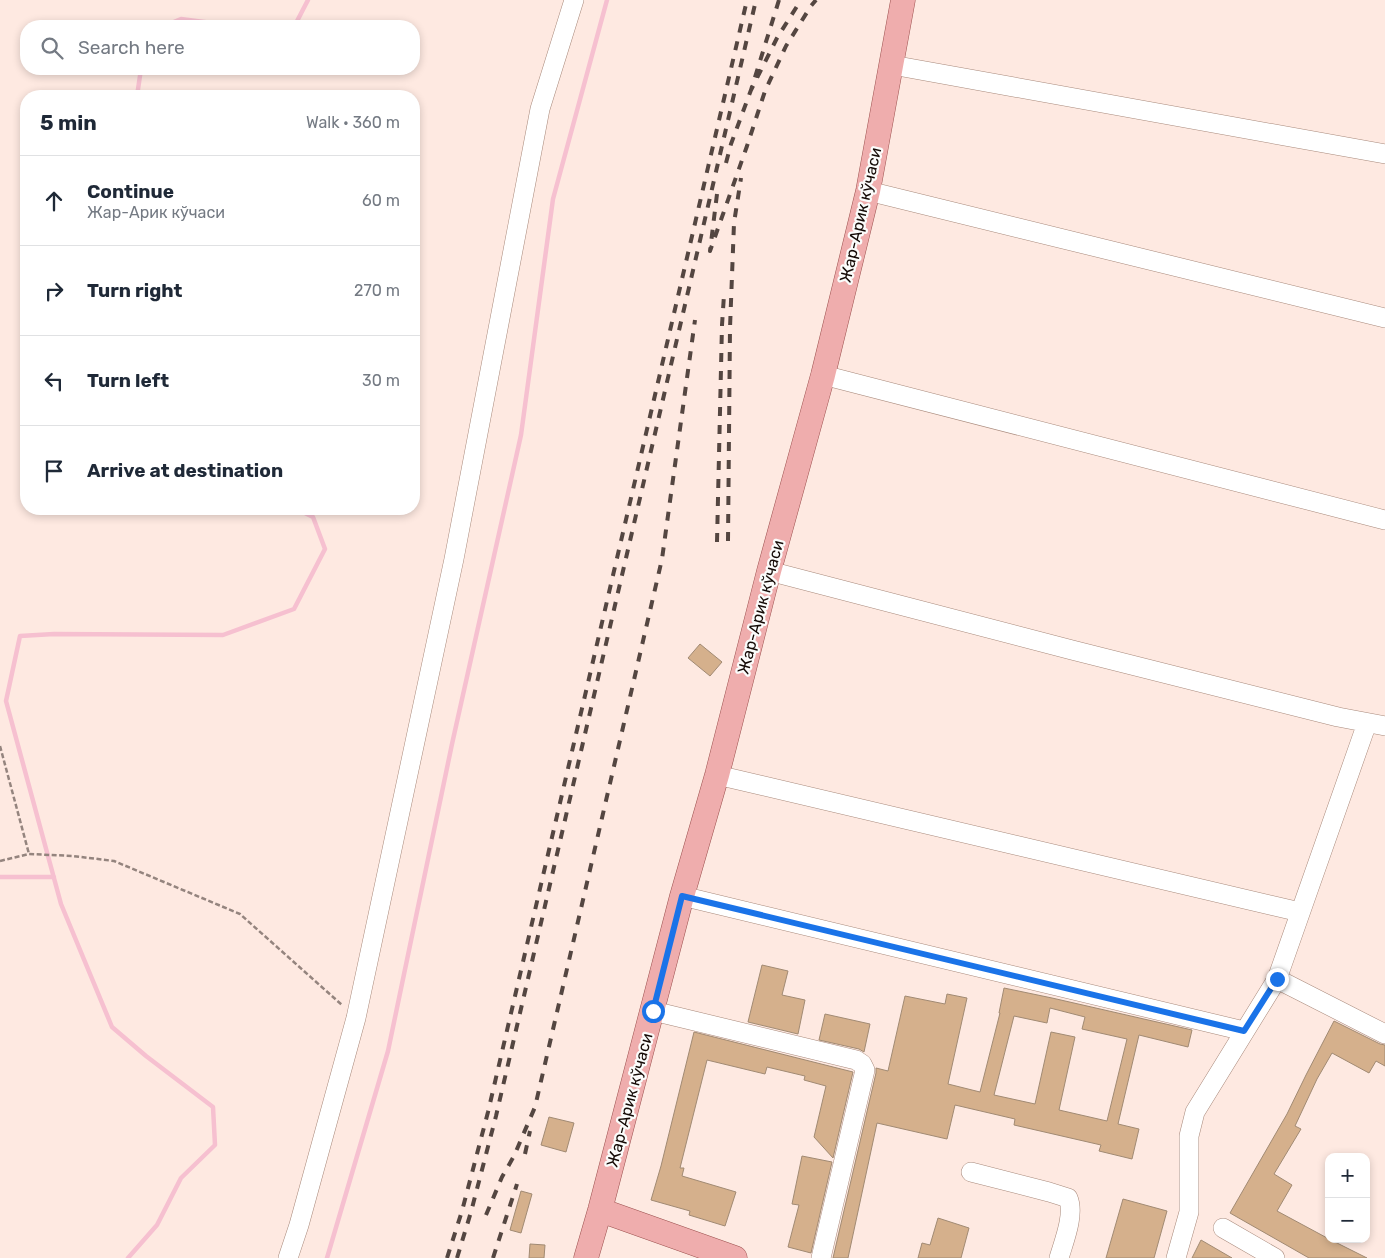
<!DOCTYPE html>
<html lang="en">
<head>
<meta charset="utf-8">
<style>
  :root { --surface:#fff; --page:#f2f2f3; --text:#1f2937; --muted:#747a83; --line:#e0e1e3 }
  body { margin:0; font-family:Rubik,sans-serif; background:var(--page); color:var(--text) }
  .controls { position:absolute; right:15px; bottom:15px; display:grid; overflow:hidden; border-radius:10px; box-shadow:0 2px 8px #0003 }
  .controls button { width:45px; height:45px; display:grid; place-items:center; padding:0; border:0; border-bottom:1px solid var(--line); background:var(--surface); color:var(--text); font:25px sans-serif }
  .stop { position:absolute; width:15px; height:15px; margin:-11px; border:4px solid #1a73e8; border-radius:50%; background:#fff }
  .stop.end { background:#1a73e8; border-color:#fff; box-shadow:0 1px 5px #0008 }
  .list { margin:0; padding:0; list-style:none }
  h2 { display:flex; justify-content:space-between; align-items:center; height:65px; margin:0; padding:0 20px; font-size:21px }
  h2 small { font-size:16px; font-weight:400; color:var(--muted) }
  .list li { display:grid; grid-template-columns:32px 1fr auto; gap:15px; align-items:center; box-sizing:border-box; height:90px; padding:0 20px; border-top:1px solid var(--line) }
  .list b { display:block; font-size:19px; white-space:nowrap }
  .list p { margin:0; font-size:16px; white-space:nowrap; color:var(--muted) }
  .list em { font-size:16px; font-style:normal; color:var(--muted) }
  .icon { flex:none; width:28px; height:28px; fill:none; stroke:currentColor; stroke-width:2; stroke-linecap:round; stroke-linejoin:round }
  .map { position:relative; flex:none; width:1385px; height:1258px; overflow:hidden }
  .search { position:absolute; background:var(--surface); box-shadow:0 2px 8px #0003; left:20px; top:20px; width:400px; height:55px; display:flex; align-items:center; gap:12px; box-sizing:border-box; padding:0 18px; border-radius:20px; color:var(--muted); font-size:19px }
  .panel { position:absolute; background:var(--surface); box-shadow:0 2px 8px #0003; left:20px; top:90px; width:400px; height:425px; border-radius:20px }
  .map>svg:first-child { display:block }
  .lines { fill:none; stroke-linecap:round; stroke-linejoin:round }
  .stream { stroke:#f6c0d0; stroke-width:4.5 }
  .building { fill:#d5b08c; stroke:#a18a73; fill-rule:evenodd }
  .minor-casing { stroke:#a8897b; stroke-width:20 }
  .major-casing { stroke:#9c514f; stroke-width:25 }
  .path { stroke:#94847e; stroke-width:2.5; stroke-dasharray:5 2.5; stroke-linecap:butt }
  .minor { stroke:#fff; stroke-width:19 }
  .major { stroke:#efadad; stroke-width:24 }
  .rail { stroke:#544641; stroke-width:4; stroke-dasharray:9 9; stroke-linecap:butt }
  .route { stroke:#1a73e8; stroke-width:6 }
  .labels { text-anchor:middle; stroke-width:4.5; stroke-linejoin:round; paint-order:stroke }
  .street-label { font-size:16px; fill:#150a06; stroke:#fbfcfb }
</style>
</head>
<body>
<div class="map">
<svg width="1385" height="1258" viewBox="0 0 1385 1258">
  <rect width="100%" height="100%" fill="#fee9e1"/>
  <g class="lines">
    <path class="stream" d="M164,26L181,19L235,26
      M260,26L295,25L308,0
      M137,96L141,69
      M0,877H54
      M128,1258L157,1225L181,1178L215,1145L213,1107L146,1056L112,1027L61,904L6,701L20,636L54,634L223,635L294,609L325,549L313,517L297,509
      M327,1258L388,1051L452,744L521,435L553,199L607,0"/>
  </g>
  <path class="building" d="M700,644L722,662L710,676L688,658Z
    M762,965L788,971L782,995L805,1000L798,1034L748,1022Z
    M1004,988L1052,998L1192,1030L1188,1047L1139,1035L1118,1124L1139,1129L1132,1159L1099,1151L1101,1145L1014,1125L1015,1119L955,1105L947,1139L877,1123L848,1258H833L876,1073V1068L888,1071L905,996L945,1004L947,994L967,998L948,1084L980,1092L1000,1013H999ZM1050,1008L1085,1017L1082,1029L1127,1039L1107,1121L1059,1110L1075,1037L1051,1032L1035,1104L994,1095L1014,1016L1047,1023Z
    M825,1014L870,1024L864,1052L859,1049L819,1040Z
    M1334,1021L1380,1044L1385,1045V1066L1376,1061L1369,1073L1332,1053L1317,1079L1295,1126L1301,1129L1274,1174L1292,1185L1277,1211L1329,1239L1367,1258H1309L1230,1213L1287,1114L1306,1075Z
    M694,1032L853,1072L833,1158L814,1137L826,1086L804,1080L805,1076L767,1067L765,1074L707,1060L680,1168H684L682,1176L736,1192L725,1226L689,1215L690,1211L651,1200L661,1166Z
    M549,1117L574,1123L566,1152L541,1145Z
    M802,1156L832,1162L811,1253L788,1247L799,1205L792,1204Z
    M521,1191L532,1194L521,1233L510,1230Z
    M1123,1199L1167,1211L1154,1258H1106Z
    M938,1218L969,1228L961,1258H918L922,1243L930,1245Z
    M1201,1240L1232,1258H1192Z
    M530,1244L545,1245L544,1258H529Z"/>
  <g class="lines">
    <g class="minor-casing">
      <path id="minor" d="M892,65L1385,154
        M868,191L1385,318
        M823,375L1385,520
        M769,571L1072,650L1338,717L1385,726
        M717,775L1300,912
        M682,896L1244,1031
        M1277,979L1385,1034
        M653,1011L856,1060L862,1064L865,1070L821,1258
        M971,1172L1049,1192L1068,1198C1075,1214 1064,1241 1059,1258
        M1223,1228L1275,1258
        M288,1258L299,1225L356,1018L454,559L540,109L574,0
        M1176,1258L1189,1212V1136L1195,1112L1277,979L1367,723"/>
    </g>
    <g class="major-casing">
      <path id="major" d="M600,1210L735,1258
        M586,1258L600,1210L682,896L717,775L769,571L823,375L868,191L903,0"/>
    </g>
    <path class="path" d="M0,746L29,854
      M0,861L29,854L73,856L114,861L240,914L342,1005"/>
    <use href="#minor" class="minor"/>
    <use href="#major" class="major"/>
    <path class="rail" d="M779,0L751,90L777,38L801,0
      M726,163L731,144L751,90
      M717,194L710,251L747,146L765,91L786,46L811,6L816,0
      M728,541L730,328L734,223L741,178
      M717,542L722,325L724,295
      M525,1154L530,1131
      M486,1215L502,1177L514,1156L535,1107L662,559L695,320
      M447,1258L462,1211L488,1112L747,0
      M457,1258L471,1212L496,1116L756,0
      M493,1258L517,1184"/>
  </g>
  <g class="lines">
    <path class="route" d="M653,1011L682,896L1244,1031L1277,979"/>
  </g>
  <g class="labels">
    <g class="street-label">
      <text transform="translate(860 215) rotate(-77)" y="6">Жар-Арик кўчаси</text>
      <text transform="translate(760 607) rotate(-75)" y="6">Жар-Арик кўчаси</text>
      <text transform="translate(629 1100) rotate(-75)" y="6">Жар-Арик кўчаси</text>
    </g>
  </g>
</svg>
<div class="controls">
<button>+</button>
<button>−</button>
</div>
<div class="stop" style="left:653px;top:1011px"></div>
<div class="stop end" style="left:1277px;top:979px"></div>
<div class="search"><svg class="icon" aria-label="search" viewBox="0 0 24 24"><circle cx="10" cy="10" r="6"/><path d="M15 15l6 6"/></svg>Search here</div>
<section class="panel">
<h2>5 min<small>Walk · 360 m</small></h2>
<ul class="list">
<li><svg class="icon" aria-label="ahead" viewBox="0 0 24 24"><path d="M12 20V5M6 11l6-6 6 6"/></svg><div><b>Continue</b><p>Жар-Арик кўчаси</p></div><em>60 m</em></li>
<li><svg class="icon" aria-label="right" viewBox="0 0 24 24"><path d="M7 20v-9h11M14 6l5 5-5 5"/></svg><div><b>Turn right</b></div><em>270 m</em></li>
<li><svg class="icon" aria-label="left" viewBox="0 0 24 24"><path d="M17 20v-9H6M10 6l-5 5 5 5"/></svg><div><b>Turn left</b></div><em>30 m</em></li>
<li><svg class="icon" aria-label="arrive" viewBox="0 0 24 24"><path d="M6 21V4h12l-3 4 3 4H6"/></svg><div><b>Arrive at destination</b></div></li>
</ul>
</section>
</div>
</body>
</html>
